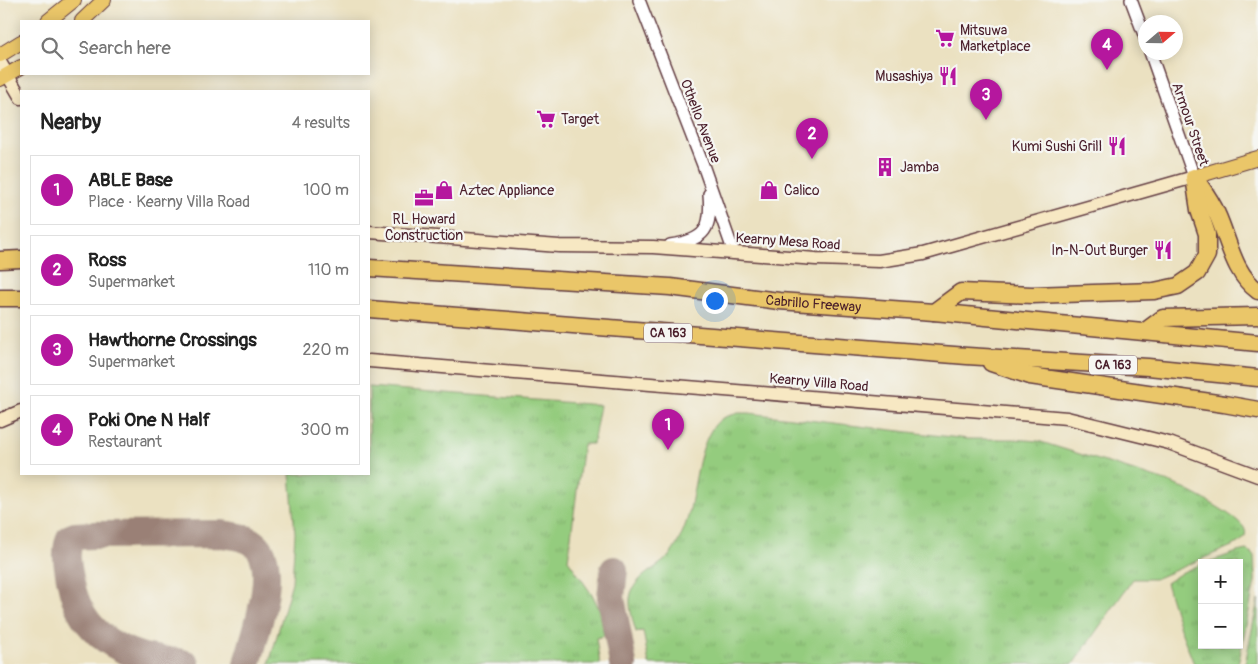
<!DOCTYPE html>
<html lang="en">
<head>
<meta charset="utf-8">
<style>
  :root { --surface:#fff; --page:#f2f2f2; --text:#222; --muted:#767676; --line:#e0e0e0; --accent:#b5179e }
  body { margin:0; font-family:Pangolin,sans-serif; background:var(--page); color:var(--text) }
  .controls { position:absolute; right:15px; bottom:15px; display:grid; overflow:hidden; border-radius:0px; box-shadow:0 2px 12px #0003 }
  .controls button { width:45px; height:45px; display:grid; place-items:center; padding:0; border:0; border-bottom:1px solid var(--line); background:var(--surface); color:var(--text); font:25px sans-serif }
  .compass { position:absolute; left:1138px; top:15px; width:45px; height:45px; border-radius:50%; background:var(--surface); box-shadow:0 2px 12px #0003; rotate:70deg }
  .you { position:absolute; left:714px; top:300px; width:18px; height:18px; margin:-12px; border:4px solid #fff; border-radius:50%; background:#1a73e8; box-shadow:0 0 0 8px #1a73e833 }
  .badge { display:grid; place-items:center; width:32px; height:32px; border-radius:50%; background:var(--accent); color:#fff; font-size:16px; font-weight:700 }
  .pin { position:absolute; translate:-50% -41px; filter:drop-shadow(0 1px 2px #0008) }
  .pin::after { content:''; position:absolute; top:26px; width:18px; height:15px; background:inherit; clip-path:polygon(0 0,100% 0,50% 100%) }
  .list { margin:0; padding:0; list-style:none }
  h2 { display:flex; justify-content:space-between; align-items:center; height:65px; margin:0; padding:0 20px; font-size:21px }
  h2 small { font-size:16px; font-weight:400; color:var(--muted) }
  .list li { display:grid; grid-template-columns:32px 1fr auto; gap:15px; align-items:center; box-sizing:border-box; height:70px; margin:0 10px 10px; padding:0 10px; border:1px solid var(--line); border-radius:0px }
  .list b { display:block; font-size:19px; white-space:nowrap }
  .list p { margin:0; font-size:16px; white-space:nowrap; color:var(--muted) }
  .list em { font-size:16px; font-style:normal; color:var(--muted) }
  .icon { flex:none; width:28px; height:28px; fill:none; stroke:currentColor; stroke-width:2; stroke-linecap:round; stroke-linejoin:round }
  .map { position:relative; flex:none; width:1258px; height:664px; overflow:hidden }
  .search { position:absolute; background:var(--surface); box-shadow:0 2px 12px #0003; left:20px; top:20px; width:350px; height:55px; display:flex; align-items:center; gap:12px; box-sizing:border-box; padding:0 18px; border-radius:0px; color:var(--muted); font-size:19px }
  .panel { position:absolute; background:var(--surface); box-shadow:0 2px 12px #0003; left:20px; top:90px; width:350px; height:385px; border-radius:0px }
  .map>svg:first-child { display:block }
  .grass { fill:url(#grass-tufts); stroke:#6f7654 }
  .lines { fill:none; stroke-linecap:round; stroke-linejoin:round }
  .taxiway { stroke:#9a8076; stroke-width:28 }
  .tertiary-casing { stroke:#623c42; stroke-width:14 }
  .secondary-casing { stroke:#623c42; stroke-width:15 }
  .primary-casing { stroke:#623c42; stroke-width:16 }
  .motorway-casing { stroke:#623c42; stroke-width:19 }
  .tertiary { stroke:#fff; stroke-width:11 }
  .secondary { stroke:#f7e8c3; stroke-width:12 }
  .primary { stroke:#eac669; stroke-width:14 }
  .motorway { stroke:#eac669; stroke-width:16 }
  .labels { text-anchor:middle; stroke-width:4.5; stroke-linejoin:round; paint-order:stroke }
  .shield { fill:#f6f6f2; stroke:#7e6067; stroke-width:1 }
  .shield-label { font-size:12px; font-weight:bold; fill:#4a1f2b }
  .poi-label { font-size:14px; fill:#4a1f2b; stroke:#f6f6f2; text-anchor:start }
  .street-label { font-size:14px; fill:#4a1f2b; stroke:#f6f6f2 }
</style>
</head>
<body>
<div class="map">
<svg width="1258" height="664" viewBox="0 0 1258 664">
  <defs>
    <pattern id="grass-tufts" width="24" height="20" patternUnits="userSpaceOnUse" patternTransform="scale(1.25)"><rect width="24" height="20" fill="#94cc7e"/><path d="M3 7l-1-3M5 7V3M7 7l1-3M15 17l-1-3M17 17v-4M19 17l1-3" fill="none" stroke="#81af6d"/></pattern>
  </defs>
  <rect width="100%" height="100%" fill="#f6f6f2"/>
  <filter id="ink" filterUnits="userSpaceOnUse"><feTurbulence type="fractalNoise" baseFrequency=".02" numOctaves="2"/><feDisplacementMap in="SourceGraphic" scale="10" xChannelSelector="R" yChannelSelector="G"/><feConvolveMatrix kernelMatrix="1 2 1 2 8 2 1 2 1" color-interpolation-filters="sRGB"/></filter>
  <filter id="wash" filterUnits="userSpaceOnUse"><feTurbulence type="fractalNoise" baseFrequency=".0096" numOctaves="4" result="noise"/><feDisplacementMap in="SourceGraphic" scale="20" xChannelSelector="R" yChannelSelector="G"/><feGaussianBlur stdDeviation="1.12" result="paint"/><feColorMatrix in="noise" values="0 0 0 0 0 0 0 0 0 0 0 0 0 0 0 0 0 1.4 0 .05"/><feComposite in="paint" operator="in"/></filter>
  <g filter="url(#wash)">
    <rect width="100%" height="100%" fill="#ebe1c1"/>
    <path class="grass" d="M369,387L600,405L593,444H583L568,560L593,596L600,611L604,636L596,638L600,664H269L292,582L295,533L290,474H369Z
      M738,413H749L968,439H1012L1038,441L1169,482C1182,487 1242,517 1245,530C1247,536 1243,539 1239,543L1155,579H1133L1073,664H649L643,631L636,632C633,622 629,608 630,598C633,577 655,570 668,557C676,549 682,534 686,523C696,496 696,439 720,420C725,416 733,415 738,413Z
      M1246,550L1252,553L1254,556L1255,581L1238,664H1194L1181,631L1166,583L1183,572L1202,564V645H1239V563H1206L1237,552Z
      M1258,600V664H1245Z"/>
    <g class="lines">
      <path class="taxiway" d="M614,570L611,597L623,664
        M186,664C174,660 161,661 148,658C108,648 79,625 71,583C68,568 64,553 70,538L75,536L92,535L222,534C233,536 246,536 255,544C281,565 254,637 247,664"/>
    </g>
  </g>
  <g filter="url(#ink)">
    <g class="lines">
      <g class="tertiary-casing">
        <path id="tertiary" d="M639,0L703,165L734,253
          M1131,0L1146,40
          M1150,52L1194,177
          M670,245C706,240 712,229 709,194"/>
      </g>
      <g class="secondary-casing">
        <path id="secondary" d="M0,62L21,98
          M369,232L559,246L653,247L816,259L879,261L923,254L1194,177
          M369,361L1067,418L1169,443L1258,476
          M0,420L21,411"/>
      </g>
      <g class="primary-casing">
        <path id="primary" d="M48,21L74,0
          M82,21L104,0
          M0,55L21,42
          M0,79L21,67
          M1194,177L1258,158"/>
      </g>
      <g class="motorway-casing">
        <g id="motorway">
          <path d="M1197,181C1204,191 1212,202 1217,214C1229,240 1233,273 1258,291"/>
          <path d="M0,260L21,259"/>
          <path id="s1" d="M369,268L670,287L779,301L934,312L1258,343"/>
          <path d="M0,298H21"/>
          <path d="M369,309L967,356L1148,367L1258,378"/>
          <path d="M934,312L961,292L1032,295L1154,291L1178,286L1197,273L1207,255V234L1199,210L1194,177"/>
          <path d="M1144,332L1163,318L1258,316"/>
          <path d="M991,363L1030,376L1224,404L1258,410"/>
        </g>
      </g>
      <use href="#tertiary" class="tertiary"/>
      <use href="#secondary" class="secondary"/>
      <use href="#primary" class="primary"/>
      <use href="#motorway" class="motorway"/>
    </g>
  </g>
  <defs>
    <g id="supermarket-bare" transform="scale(1.5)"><path d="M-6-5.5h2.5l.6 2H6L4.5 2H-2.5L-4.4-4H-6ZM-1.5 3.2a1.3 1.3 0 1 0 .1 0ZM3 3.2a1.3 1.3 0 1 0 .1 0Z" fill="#b5179e" stroke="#f6f6f2" stroke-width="2.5" paint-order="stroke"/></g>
    <g id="restaurant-bare" transform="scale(1.5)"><path d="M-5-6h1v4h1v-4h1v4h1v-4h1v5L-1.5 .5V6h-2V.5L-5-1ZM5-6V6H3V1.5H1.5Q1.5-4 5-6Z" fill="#b5179e" stroke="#f6f6f2" stroke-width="2.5" paint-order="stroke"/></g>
    <g id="building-bare" transform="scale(1.5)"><path d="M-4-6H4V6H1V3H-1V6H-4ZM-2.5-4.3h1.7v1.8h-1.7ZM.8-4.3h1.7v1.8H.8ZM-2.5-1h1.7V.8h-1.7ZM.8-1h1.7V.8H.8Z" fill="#b5179e" stroke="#f6f6f2" stroke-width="2.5" paint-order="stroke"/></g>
    <g id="shop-bare" transform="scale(1.5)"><path d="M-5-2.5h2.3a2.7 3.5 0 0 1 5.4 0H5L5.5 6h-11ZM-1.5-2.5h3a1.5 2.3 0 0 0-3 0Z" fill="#b5179e" stroke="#f6f6f2" stroke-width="2.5" paint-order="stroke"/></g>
    <g id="office-bare" transform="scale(1.5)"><path d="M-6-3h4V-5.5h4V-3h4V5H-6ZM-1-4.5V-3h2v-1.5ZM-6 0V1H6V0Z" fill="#b5179e" stroke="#f6f6f2" stroke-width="2.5" paint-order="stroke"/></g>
  </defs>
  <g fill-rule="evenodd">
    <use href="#supermarket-bare" x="945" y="38"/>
    <use href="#restaurant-bare" x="948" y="76"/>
    <use href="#supermarket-bare" x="546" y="119"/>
    <use href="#restaurant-bare" x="1117" y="146"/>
    <use href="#building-bare" x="885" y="167"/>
    <use href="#shop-bare" x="444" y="190"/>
    <use href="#shop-bare" x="769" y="190"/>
    <use href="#office-bare" x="424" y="198"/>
    <use href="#restaurant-bare" x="1163" y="250"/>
  </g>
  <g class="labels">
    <g class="shield">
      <rect x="644" y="323.5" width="48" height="19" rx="4"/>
      <rect x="1089" y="355.5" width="48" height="19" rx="4"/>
    </g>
    <g class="shield-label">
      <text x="668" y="337">CA 163</text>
      <text x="1113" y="369">CA 163</text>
    </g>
    <g class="poi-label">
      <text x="960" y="35">Mitsuwa<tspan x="960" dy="16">Marketplace</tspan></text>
      <text x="933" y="81" text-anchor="end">Musashiya</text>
      <text x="561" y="124">Target</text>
      <text x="1102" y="151" text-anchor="end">Kumi Sushi Grill</text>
      <text x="900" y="172">Jamba</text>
      <text x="459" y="195">Aztec Appliance</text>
      <text x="784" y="195">Calico</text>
      <text x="424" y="224" text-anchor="middle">RL Howard<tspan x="424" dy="16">Construction</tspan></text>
      <text x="1148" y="255" text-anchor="end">In-N-Out Burger</text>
    </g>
    <g class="street-label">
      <text transform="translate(701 121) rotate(69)" y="5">Othello Avenue</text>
      <text transform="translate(1191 124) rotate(71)" y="5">Armour Street</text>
      <text transform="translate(788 241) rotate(4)" y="5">Kearny Mesa Road</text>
      <text dy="5" stroke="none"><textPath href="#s1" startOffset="446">Cabrillo Freeway</textPath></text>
      <text transform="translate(819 382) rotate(5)" y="5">Kearny Villa Road</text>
    </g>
  </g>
</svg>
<div class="controls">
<button>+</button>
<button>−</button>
</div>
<svg class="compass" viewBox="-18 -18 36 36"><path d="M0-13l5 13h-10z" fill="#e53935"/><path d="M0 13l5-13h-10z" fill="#767676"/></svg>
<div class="you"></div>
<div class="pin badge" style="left:668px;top:450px">1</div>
<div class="pin badge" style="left:812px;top:159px">2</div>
<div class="pin badge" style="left:986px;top:120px">3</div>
<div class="pin badge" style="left:1107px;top:70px">4</div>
<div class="search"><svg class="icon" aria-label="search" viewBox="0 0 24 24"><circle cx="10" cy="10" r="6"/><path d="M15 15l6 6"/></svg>Search here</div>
<section class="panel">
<h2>Nearby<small>4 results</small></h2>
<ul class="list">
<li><span class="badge">1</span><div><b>ABLE Base</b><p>Place · Kearny Villa Road</p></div><em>100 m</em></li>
<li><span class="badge">2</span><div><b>Ross</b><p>Supermarket</p></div><em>110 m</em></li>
<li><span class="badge">3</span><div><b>Hawthorne Crossings</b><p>Supermarket</p></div><em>220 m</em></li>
<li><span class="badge">4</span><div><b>Poki One N Half</b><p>Restaurant</p></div><em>300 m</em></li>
</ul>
</section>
</div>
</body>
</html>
